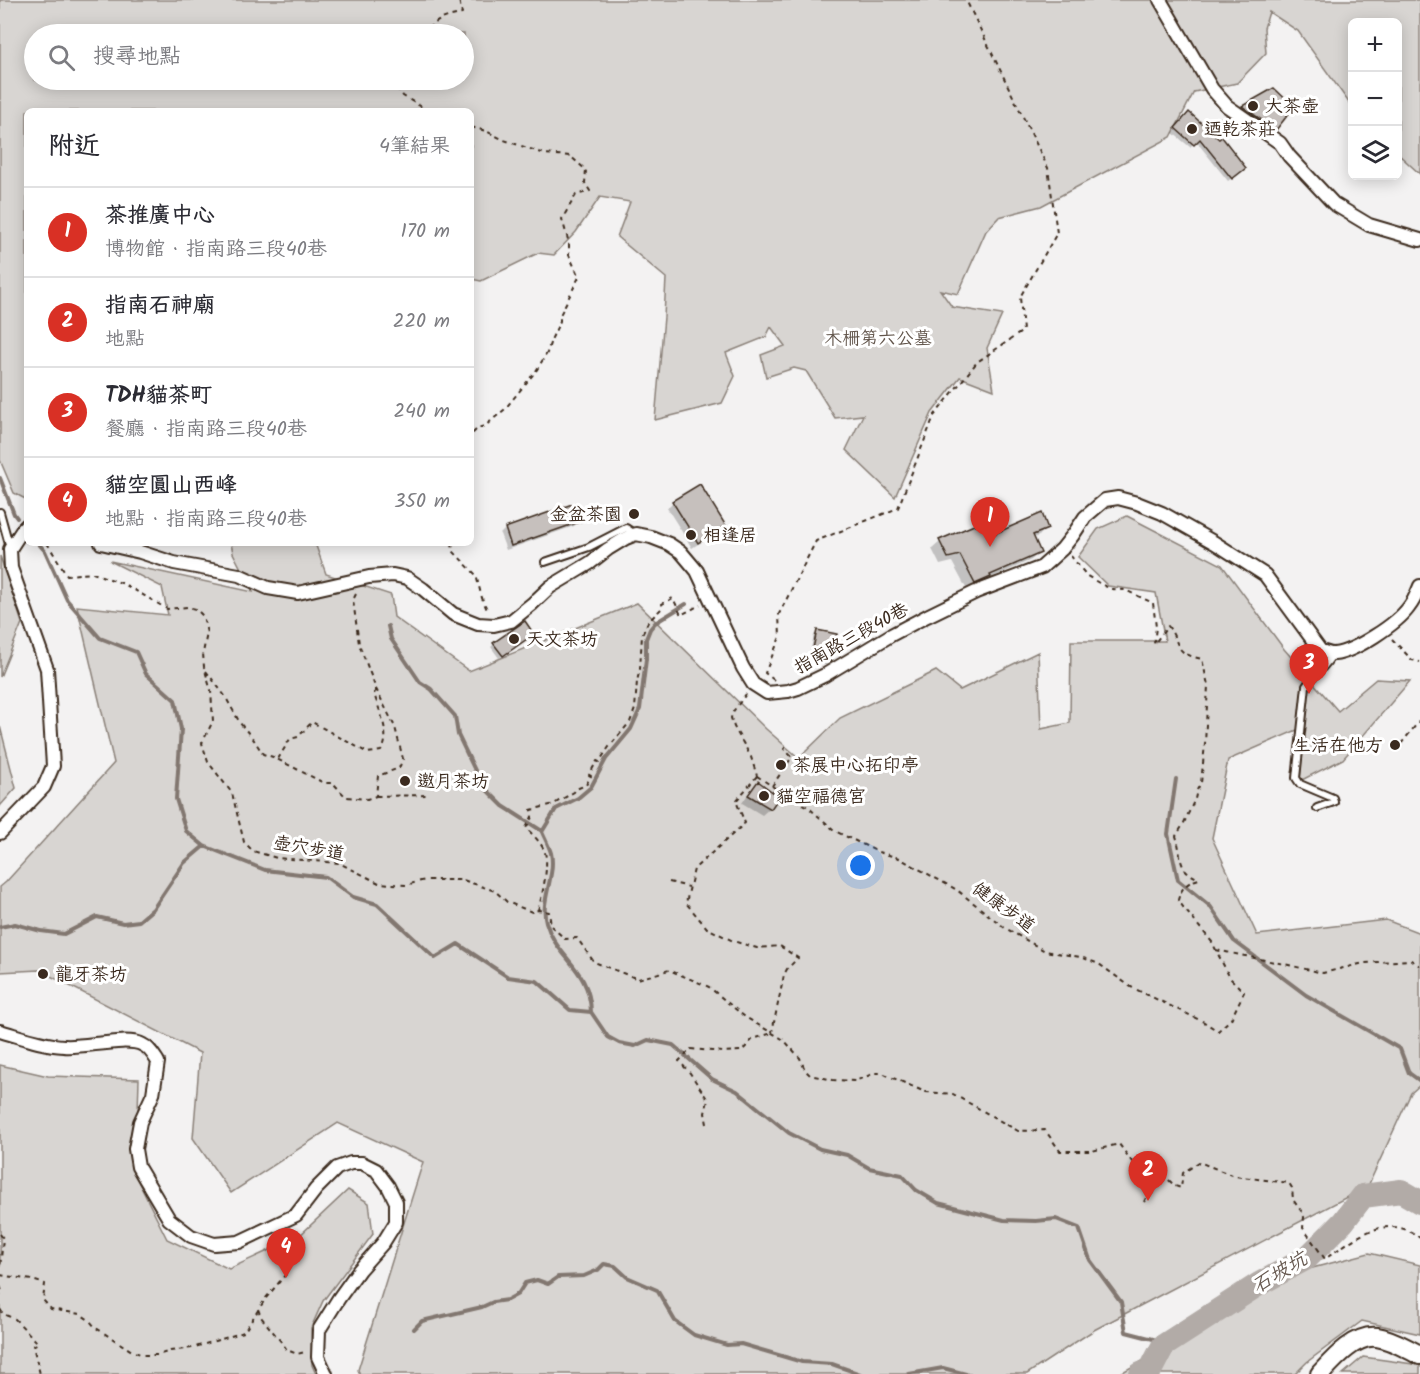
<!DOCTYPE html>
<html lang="zh-TW">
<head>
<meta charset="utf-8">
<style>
  :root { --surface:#fff; --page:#f7f7f7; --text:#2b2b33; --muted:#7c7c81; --line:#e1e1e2; --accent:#d93025 }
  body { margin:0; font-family:Kalam,"LXGW WenKai TC",sans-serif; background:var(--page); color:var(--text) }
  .controls { position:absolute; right:18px; top:18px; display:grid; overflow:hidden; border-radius:9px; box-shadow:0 3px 15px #0003 }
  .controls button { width:54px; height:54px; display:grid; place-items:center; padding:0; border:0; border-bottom:2px solid var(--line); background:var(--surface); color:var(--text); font:30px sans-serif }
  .you { position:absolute; left:861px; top:866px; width:21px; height:21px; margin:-15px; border:4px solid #fff; border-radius:50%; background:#1a73e8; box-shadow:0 0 0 9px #1a73e833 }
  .badge { display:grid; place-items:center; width:39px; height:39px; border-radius:50%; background:var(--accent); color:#fff; font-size:20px; font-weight:700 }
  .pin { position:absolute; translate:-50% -50px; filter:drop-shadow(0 2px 3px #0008) }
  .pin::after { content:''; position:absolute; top:32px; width:21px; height:18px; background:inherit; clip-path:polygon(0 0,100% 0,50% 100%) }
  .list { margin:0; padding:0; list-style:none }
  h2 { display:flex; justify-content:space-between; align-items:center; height:78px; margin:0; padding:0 24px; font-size:26px }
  h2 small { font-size:20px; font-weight:400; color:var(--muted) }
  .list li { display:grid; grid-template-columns:39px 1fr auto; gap:18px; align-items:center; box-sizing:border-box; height:90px; padding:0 24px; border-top:2px solid var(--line) }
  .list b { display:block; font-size:22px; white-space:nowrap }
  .list p { margin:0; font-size:20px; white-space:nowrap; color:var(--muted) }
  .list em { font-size:20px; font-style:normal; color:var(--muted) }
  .icon { flex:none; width:33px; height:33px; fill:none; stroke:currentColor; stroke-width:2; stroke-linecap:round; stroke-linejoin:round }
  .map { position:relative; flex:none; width:1420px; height:1374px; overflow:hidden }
  .search { position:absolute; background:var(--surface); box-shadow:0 3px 15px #0003; left:24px; top:24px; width:450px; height:66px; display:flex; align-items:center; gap:15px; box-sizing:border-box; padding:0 21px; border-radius:33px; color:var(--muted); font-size:22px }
  .panel { position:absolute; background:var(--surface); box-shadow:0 3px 15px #0003; left:24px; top:108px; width:450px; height:438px; border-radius:9px }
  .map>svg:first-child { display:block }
  .green { fill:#d8d5d2; stroke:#8a8078; stroke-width:1.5; fill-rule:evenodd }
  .shadow { fill:#0003 }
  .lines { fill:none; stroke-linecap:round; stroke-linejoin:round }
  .stream { stroke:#827770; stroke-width:4 }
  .river { stroke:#b2aba7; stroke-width:24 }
  .building { fill:#c6c0bd; stroke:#3b2a1e; stroke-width:1.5 }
  .lane-casing { stroke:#3b2a1e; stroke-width:10 }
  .street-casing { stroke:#3b2a1e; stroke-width:16 }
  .secondary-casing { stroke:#3b2a1e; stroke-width:22 }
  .path { stroke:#3b2a1e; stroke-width:2; stroke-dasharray:4.5 4.5; stroke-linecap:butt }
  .lane { stroke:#fff; stroke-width:6 }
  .street { stroke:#fff; stroke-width:12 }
  .secondary { stroke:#fff; stroke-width:18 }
  .poi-dot { fill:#3b2a1e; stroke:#fff; stroke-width:2 }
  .labels { text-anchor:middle; stroke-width:6; stroke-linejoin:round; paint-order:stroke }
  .poi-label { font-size:18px; fill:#3b2a1e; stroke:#fff; text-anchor:start }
  .park-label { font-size:18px; fill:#62554b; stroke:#fff }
  .street-label { font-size:18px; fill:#3b2a1e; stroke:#fff }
  .water-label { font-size:20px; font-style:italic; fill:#65574e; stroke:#fff }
</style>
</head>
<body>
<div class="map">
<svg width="1420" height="1374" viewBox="0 0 1420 1374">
  <rect width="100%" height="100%" fill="#f3f2f2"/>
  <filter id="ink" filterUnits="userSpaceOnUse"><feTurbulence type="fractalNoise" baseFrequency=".0167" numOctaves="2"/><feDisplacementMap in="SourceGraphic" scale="12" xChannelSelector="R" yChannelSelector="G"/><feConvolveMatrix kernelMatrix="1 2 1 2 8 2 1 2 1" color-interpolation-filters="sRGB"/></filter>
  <g filter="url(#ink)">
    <path class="green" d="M0,0H1420V174L1398,154V22H1352V107L1298,31L1269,12L1264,28L1266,53L1237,83L1194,92L1171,137L1041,206L999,217L986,231L958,294L940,290L952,307L1002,315L987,348L994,390L960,377L932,413L895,497L846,450L863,415L835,418L806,371L794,368L766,377L761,355L785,346L771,327L766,337L726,353L735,376L722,403L655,420L664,317L666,278L617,237L630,202L600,197L576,232L554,255L538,253L481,281L471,279V111H27V500L14,493L0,460ZM34,34H464V80H34Z
      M1127,516L1222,565L1284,649L1338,711L1376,679L1410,681L1343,759L1300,781L1304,727L1228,760L1212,838L1257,935L1386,920L1420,933V1085L1411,1093L1368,1186L1094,1330L1027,1374H360L358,1370L423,1162L338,1123L231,1193L193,1138L200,1053L39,970L0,972V887L6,882L114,763L77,606L168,615L162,587L110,561L253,592L233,553L231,543H315L326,574L391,595L394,617L469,671L637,603L766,729L799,758L840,718L936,671L960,690L1038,652L1041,729L1070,723L1071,641H1165L1156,593L1108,586L1078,557L1098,529Z
      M0,556L22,623L0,677Z
      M0,726L16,788L0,806Z
      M0,1065L48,1076L139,1079L136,1177L167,1239L229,1269L298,1237L348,1190L369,1203L373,1234L323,1301L311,1328L312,1365L316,1374H0Z
      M1369,1253L1420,1265V1334L1362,1321L1307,1362L1295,1374H1119L1305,1270Z
      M1363,1357L1420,1365V1374H1343Z"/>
    <path class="shadow" d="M1274,90L1275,129L1269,134L1238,113L1243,108Z
      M1189,115L1241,171L1228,181L1196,141L1190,147L1173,133Z
      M699,486L724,526L718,531L692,548L667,508L673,502Z
      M580,520L574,526L506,550L500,534L505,529Z
      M1046,528L1039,536L1033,538L1039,553L1031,560L987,580L982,585L967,590L952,562L940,565L932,549L940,542L994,536Z
      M817,632L829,661L826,665L808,661L814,635Z
      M529,637L499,658L491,647L494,644Z
      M758,783L770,808L762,815L742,803L751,790Z"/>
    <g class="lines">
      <path class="stream" d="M0,478L14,514L17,518
        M38,543L45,551L67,600L100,638L136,652L146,674L175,700L181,729L176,799L186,831L204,846L265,870L326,877L353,897L377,904L435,958L458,944L508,977L537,981L570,1010L591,1012L608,1037L619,1043L635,1046L648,1040L673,1045L712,1079L737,1091L789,1133L820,1149L847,1155L869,1168L902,1175L916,1190L938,1203L1004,1220L1036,1221L1056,1219L1079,1228L1090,1260L1121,1302L1126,1332L1157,1340L1163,1346
        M388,626L391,639L420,682L431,689L455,716L458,735L482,785L503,806L542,831
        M1176,779L1168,834L1178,880L1210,906L1234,941L1306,995L1400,1049L1409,1073L1420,1081
        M0,927L15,924L41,931L64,934L97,917L123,923L139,921L153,909L184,863L204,846
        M591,1012C590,968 556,958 546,922C540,901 556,875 551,853C549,846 545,839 542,832L556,809L578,798L591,787L606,759L631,729L640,709L646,659V639L650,629L655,623L686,604
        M414,1329L422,1321L482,1307L493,1302L507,1300L518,1294L525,1283L537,1280L548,1284L558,1277L584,1276L598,1270L604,1264L615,1266L627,1277L657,1290L675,1321L694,1335L727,1345L741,1344L802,1362L832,1364L860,1374
        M909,1374L943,1368L966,1374"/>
      <path class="river" d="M1141,1374L1150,1371L1163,1346L1259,1284L1307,1258L1343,1222L1363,1196L1401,1191L1420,1202"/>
    </g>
    <path class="building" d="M1274,88L1294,107L1276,130L1242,106Z
      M1189,112L1219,139L1222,137L1246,168L1232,179L1200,139L1194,145L1175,128Z
      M700,484L726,526L698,543L672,501Z
      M575,503L582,521L511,546L505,528Z
      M1042,513L1048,529L1033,535L1041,553L990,575L991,577L975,584L960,555L948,558L939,540L988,519L994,534Z
      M525,621L534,634L503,656L493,643Z
      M817,630L837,634L830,662L811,658Z
      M758,781L779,797L771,809L748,795Z"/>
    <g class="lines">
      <g class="lane-casing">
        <path id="lane" d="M0,512L10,548
          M545,562L589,547L626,528L635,534
          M1317,808L1334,802L1333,798L1300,784L1296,778L1306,686C1315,673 1325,668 1332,655"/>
      </g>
      <g class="street-casing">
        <path id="street" d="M1160,0L1212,89L1227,106L1280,143L1289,156L1334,204L1369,225L1420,240
          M101,543L140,552L174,563L239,575L268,588L298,593L369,577L393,575L407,578L423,589L453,614L478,624L494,625L511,621L532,604L550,587L590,563L608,549L626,538L636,534L651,537L669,544L681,552L697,571L743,668L753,684L767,693L788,691L798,688L825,675L891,635L927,616L976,592L1042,567L1062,549L1073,535L1085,517L1105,500L1118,498L1137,503L1162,513L1215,543L1265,575L1320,650C1324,652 1330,654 1334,654C1354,652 1397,624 1409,607C1414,601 1417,593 1420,586
          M0,833L44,787L53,766L47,669L11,568L10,549L23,529L27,525
          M0,1031C21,1037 42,1045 64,1046C84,1048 127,1036 143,1045C150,1048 154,1056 158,1062L153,1094L140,1122L135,1149L138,1167L169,1219L191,1236L214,1244L239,1242L296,1215L316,1189L337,1168L351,1163H362L376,1170L388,1186L396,1202V1222L383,1243L359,1270L339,1298L319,1330L318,1357L326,1374"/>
      </g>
      <g class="secondary-casing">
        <path id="secondary" d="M1320,1374C1333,1360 1355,1334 1377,1337C1392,1339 1407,1349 1420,1355"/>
      </g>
      <path class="path" d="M421,34C437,21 441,17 462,14L459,0
        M392,80L403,96L429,111
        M1204,125L1222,118
        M471,127L486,131L504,140L545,154L570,156L586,170L585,183L590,191L576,195L562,219L569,243V255L579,277L560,315V321L551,340L547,353L536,371L504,410L485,426L478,428L471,435
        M47,543L67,575L93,573L124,584L167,609L187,607L196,609L203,616L207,633L203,653L204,667L211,691L213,721L202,743L208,762L232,793L244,842L253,851L277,858L339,863L379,883L406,885L425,880H463L495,891L507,902L532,912L538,910L549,912L551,926L565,939L577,938L594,962L638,979L669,970L709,987L745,1017L784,1040L800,1058L805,1070L810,1075L833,1080L855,1081L875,1073H882L925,1092L953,1094L1018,1131L1045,1130L1060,1151H1092L1119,1144L1138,1170L1150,1162L1175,1186L1181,1188L1183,1173L1199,1162L1234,1176L1289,1183L1292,1188L1293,1200L1302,1212L1304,1217L1303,1228L1325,1259C1353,1239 1387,1211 1420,1238
        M452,543L453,551L476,575L482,598L488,612
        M1392,639L1412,660L1420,662
        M206,671L225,696L240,723L254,740L263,754L273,757L324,783H333L346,797L367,799L376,796L378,776L399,768L403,759L395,727L376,689L359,644L353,600L356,594
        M774,680L765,673L780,637L779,614L816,541L898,508L934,416L977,362L1023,331L1020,297L1057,233L1048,168L966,0
        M746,694L732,713L731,718L734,727L751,757L757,776
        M1401,744L1420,720
        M278,759L290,739L298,737L312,722L368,753L381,751C392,737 379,710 374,694L376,689
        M757,776L787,796L808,807L835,831L878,852L899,858L957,890L1005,928L1045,951L1081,957L1099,964L1131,987L1204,1022L1218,1031L1231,1019L1244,992L1230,978L1212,942L1186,911L1178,900C1181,888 1187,882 1199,879C1175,868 1183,857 1176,836L1183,825L1195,799L1197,790L1201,783L1205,744L1208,685L1202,659C1173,653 1182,646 1168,626L1154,644L1156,627L1153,603L1125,590L1111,589L1099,583L1087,576L1071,556
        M757,776L736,801L745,823L694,869L686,903L707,928L733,941L757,948L780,946L798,958L787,969L784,975L772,1032
        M772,786L792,757L784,749L789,744
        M376,796L429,795
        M669,882L689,887
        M538,910C542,897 550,862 544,850C540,841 532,834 526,828L532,817L531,810L554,804L574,792L576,789L586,785L591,776L589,775L597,761L599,762L609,747L630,722L635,709L637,681L640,669L642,635L648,622L663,607L662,604L673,598L681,615L700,605
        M1216,950L1284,964L1323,973L1364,963L1411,960L1420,966
        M707,1124L705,1113L708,1100L690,1073L679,1061L691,1049L723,1052L742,1051L753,1039L772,1033
        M1144,1202L1146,1198L1155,1191L1164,1174
        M0,1234L3,1238L0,1269
        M0,1275L32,1280L45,1284L43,1300L51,1309L80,1314L89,1320L96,1328L132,1351L143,1355H158L170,1351L192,1348L244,1332L266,1298L286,1274L288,1268
        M0,1286L2,1291L0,1296
        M0,1309L3,1314L15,1319L38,1343L33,1346L40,1374
        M258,1309L261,1317L283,1344L287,1350L297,1354L305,1352"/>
      <use href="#lane" class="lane"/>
      <use href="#street" class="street"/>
      <use href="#secondary" class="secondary"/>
    </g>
  </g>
  <g class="poi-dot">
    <circle cx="1253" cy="106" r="6"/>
    <circle cx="1192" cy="129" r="6"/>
    <circle cx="634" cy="514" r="6"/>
    <circle cx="691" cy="535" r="6"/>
    <circle cx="514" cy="639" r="6"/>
    <circle cx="1395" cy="745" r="6"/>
    <circle cx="781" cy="765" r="6"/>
    <circle cx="405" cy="781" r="6"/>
    <circle cx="764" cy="796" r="6"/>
    <circle cx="43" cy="974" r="6"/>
  </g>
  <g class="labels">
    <g class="poi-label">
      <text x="1265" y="112">大茶壺</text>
      <text x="1204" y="135">迺乾茶莊</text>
      <text x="622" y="520" text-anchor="end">金盆茶園</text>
      <text x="703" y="541">相逢居</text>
      <text x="526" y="645">天文茶坊</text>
      <text x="1383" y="751" text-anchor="end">生活在他方</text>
      <text x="793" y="771">茶展中心拓印亭</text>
      <text x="417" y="787">邀月茶坊</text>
      <text x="776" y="802">貓空福德宮</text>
      <text x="55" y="980">龍牙茶坊</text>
    </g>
    <g class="park-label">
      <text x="878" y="344">木柵第六公墓</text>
    </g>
    <g class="street-label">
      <text transform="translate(851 638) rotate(-29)" y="6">指南路三段40巷</text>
      <text transform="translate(309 848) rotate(10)" y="6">壺穴步道</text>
      <text transform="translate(1004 907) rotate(36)" y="6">健康步道</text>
    </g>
    <g class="water-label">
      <text transform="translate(1279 1272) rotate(-31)" y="7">石坡坑</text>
    </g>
  </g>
</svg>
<div class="controls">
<button>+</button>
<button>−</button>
<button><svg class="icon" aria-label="layers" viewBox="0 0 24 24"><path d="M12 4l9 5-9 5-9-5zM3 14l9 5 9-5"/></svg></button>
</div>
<div class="you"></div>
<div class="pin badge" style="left:990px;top:547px">1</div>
<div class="pin badge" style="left:1148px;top:1201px">2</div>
<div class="pin badge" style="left:1309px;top:694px">3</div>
<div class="pin badge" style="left:286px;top:1278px">4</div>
<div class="search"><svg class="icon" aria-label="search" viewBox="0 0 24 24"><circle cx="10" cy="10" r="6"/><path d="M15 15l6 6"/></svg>搜尋地點</div>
<section class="panel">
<h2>附近<small>4筆結果</small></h2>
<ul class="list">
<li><span class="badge">1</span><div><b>茶推廣中心</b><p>博物館 · 指南路三段40巷</p></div><em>170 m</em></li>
<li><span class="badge">2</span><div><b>指南石神廟</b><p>地點</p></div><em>220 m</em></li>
<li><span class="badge">3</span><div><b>TDH貓茶町</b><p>餐廳 · 指南路三段40巷</p></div><em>240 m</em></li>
<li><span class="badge">4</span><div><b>貓空圓山西峰</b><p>地點 · 指南路三段40巷</p></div><em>350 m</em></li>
</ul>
</section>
</div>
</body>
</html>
